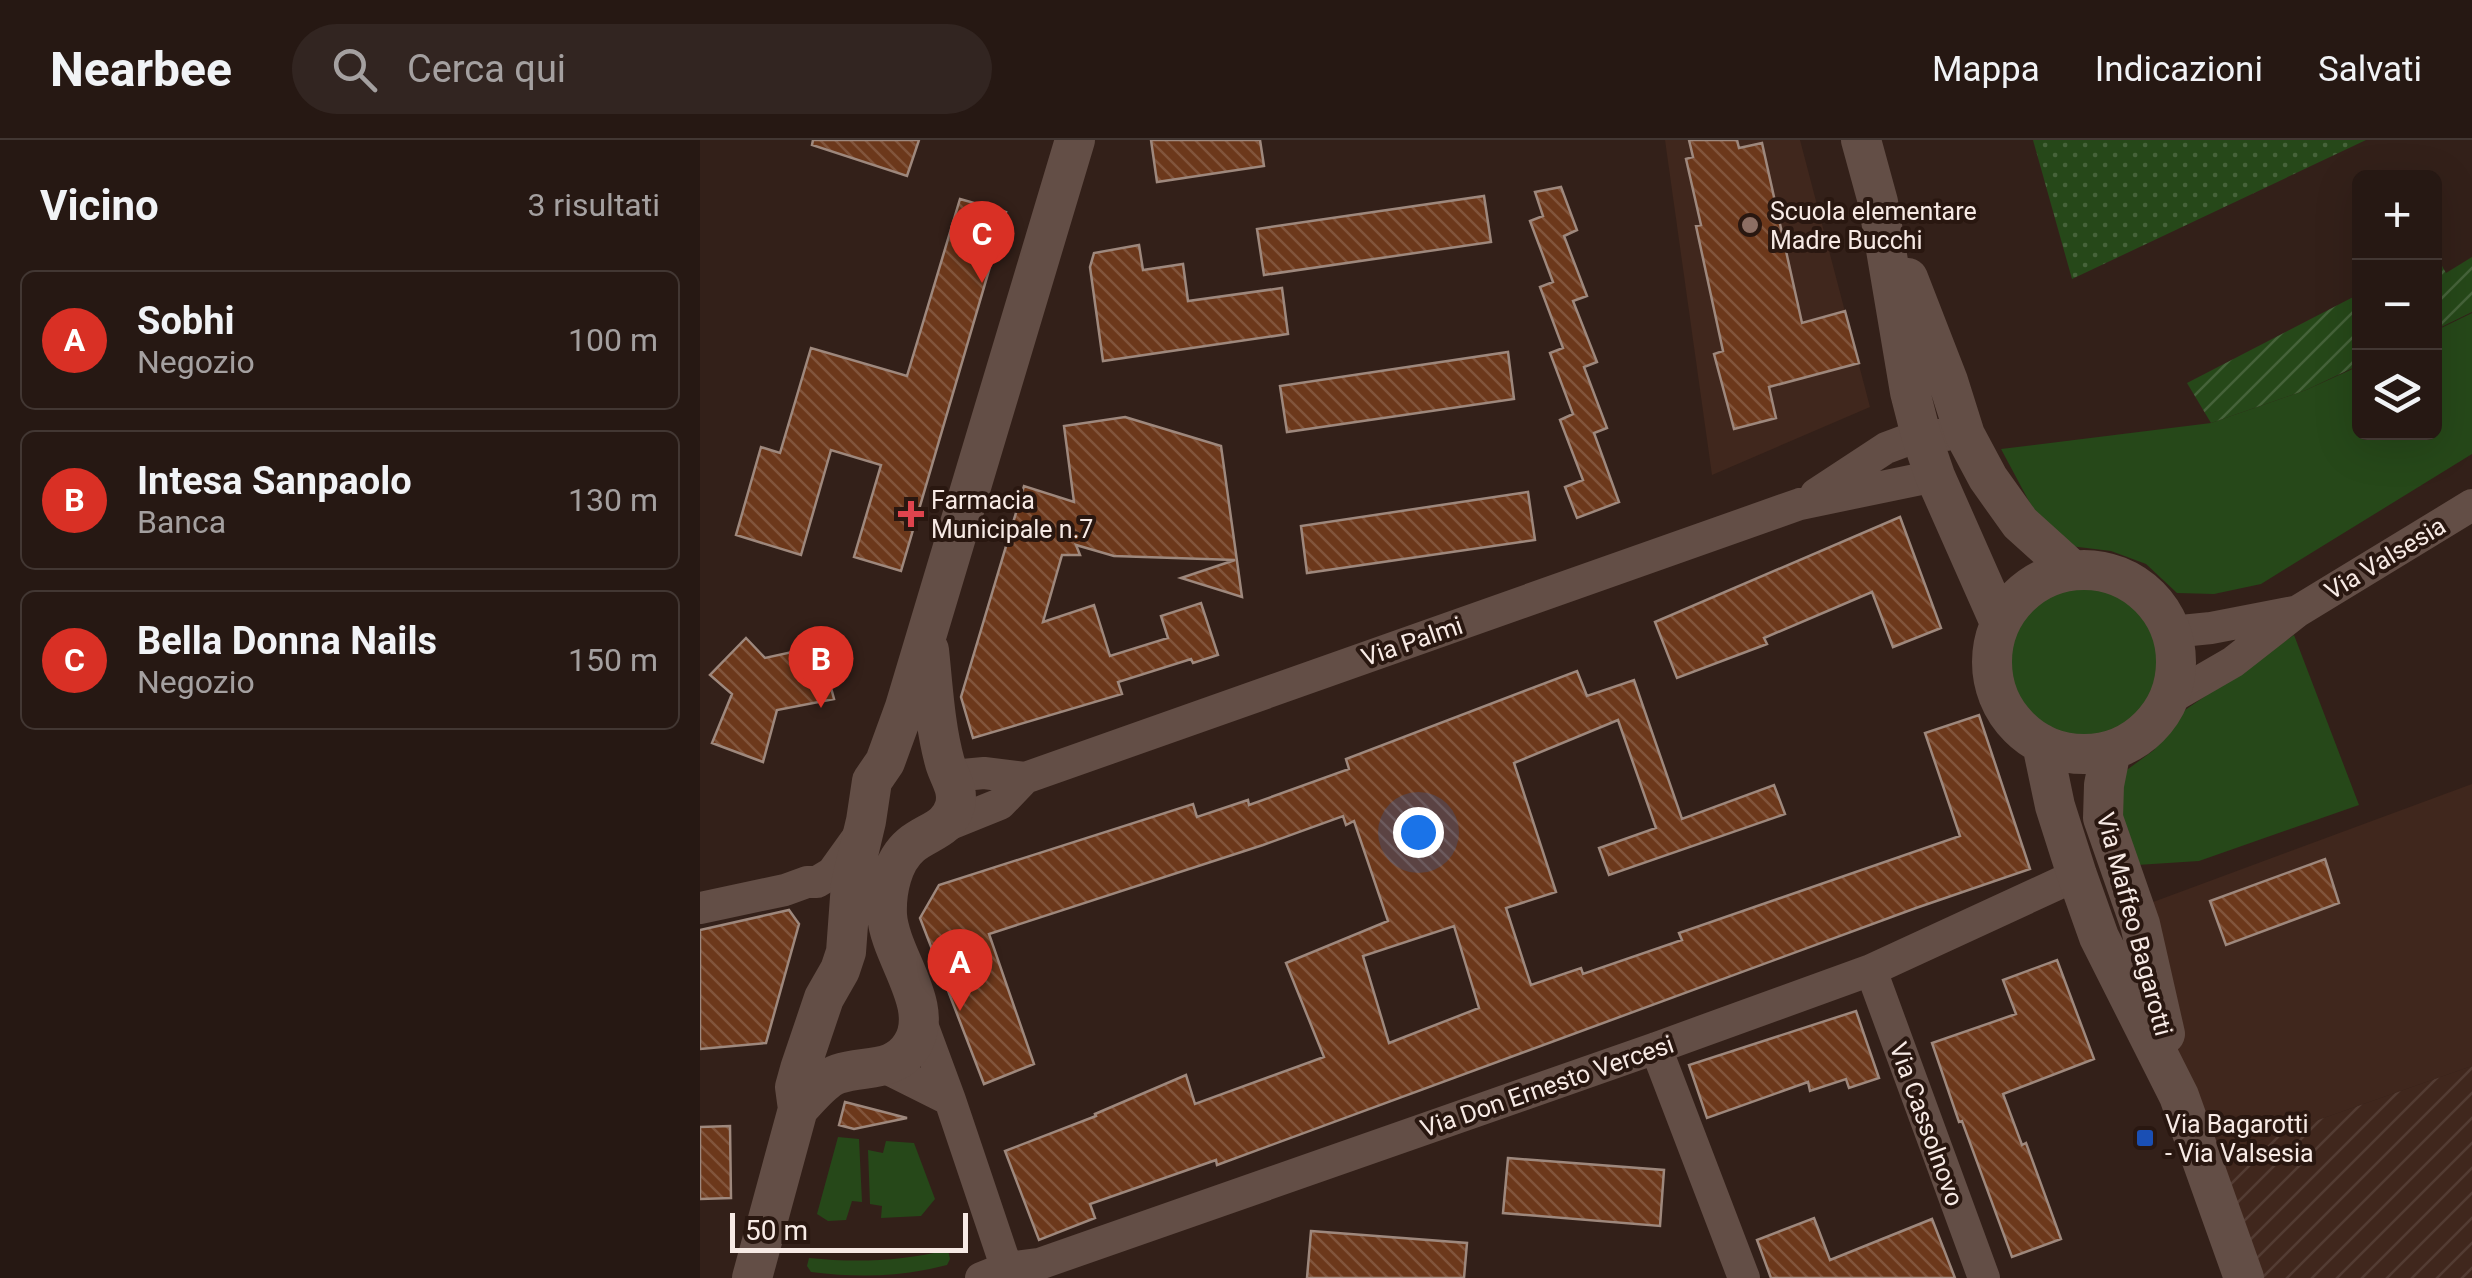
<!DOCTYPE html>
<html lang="it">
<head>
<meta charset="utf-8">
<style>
  :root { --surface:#261813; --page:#322521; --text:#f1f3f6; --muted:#a4a0a0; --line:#423733; --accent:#d93025 }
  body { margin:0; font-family:Roboto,sans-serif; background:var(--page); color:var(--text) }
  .controls { position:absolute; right:30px; top:30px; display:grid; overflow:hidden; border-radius:15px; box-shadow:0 10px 40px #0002 }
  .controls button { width:90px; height:90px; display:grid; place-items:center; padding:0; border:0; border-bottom:2px solid var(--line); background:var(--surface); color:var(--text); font:50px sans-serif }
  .scale { position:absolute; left:30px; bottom:25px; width:238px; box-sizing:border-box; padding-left:10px; border:5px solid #f7eae5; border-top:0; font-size:28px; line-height:35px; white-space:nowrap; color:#f7eae5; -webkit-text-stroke:8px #291710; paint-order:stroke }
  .you { position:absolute; left:718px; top:692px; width:35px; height:35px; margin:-25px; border:8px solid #fff; border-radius:50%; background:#1a73e8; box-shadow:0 0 0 15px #1a73e833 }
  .badge { display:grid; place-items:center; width:65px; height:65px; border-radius:50%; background:var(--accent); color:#fff; font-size:32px; font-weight:700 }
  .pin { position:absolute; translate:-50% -82px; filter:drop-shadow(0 2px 5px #0008) }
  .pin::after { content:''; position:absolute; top:52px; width:35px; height:30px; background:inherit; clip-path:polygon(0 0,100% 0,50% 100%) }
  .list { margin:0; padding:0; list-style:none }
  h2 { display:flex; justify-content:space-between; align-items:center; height:130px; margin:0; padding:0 40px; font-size:42px }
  h2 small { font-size:32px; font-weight:400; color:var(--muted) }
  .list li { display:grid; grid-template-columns:65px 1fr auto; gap:30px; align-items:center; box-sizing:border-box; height:140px; margin:0 20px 20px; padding:0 20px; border:2px solid var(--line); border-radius:15px }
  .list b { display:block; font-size:38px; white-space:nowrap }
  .list p { margin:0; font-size:32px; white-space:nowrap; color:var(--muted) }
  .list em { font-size:32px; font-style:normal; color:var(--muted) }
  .icon { flex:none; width:55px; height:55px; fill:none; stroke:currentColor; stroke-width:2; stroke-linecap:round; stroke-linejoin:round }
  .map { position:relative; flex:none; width:1772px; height:1138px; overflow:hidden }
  header { display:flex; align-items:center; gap:60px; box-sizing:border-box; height:140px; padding:0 50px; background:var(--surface); border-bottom:2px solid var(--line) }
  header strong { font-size:48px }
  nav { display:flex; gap:55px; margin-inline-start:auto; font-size:35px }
  .search { width:700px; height:90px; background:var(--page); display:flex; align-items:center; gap:25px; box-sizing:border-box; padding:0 35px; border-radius:55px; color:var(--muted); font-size:38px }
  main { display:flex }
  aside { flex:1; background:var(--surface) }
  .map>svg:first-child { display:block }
  .built { fill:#40271d }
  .industrial { fill:url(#industrial-furrows) }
  .grass { fill:#264819 }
  .park { fill:url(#park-dots) }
  .garden { fill:url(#garden-furrows) }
  .building { fill:url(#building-back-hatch); stroke:#9e887d; stroke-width:2.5; fill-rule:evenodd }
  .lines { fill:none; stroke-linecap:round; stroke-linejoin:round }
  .minor { stroke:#634e46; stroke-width:32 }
  .tertiary { stroke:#634e46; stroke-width:40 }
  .education-dot { fill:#8d6e63; stroke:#291710; stroke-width:4 }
  .health-dot { fill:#e0444e; stroke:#291710; stroke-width:4 }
  .transit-dot { fill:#1a4fb4; stroke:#291710; stroke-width:4 }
  .labels { text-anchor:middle; stroke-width:8; stroke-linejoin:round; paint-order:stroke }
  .poi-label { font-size:25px; fill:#f7eae5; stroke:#291710; text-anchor:start }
  .street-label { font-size:25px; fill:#f7eae5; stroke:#291710 }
</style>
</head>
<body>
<header>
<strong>Nearbee</strong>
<div class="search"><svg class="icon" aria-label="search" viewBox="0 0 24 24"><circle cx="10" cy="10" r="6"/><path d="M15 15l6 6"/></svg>Cerca qui</div>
<nav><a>Mappa</a><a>Indicazioni</a><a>Salvati</a></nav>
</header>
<main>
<aside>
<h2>Vicino<small>3 risultati</small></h2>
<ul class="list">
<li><span class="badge">A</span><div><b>Sobhi</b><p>Negozio</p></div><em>100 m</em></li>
<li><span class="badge">B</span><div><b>Intesa Sanpaolo</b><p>Banca</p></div><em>130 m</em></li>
<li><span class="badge">C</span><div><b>Bella Donna Nails</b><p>Negozio</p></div><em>150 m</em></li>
</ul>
</aside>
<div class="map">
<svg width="1772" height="1138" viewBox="0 0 1772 1138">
  <defs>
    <pattern id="industrial-furrows" width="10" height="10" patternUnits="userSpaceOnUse" patternTransform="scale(2.5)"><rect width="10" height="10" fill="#40271d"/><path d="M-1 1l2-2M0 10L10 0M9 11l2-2" fill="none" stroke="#533c33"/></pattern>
    <pattern id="park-dots" width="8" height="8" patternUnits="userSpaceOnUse" patternTransform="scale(2.5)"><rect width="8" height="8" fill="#264819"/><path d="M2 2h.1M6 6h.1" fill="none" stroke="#46633a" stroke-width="1.8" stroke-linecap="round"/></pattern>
    <pattern id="garden-furrows" width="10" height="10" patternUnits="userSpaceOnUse" patternTransform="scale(2.5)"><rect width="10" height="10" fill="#264819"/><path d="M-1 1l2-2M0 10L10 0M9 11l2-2" fill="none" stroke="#46633a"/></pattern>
    <pattern id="building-back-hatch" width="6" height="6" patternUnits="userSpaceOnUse" patternTransform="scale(2.5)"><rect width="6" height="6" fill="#6c381b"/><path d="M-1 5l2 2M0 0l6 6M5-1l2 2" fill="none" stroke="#82553c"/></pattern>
  </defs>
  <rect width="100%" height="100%" fill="#332019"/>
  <path class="built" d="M965,0H1100L1170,267L1012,335Z
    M1772,644V926L1504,1020L1437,768Z"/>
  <path class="industrial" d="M1772,926V1138H1547L1504,1020Z"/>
  <path class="grass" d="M1772,173V314L1561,444L1514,454L1477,453L1446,424L1411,411L1370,406L1339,380L1301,309L1511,283L1606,250L1659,226L1660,292H1734L1735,191Z
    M1306 521a78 78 0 1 1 156 0a78 78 0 1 1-156 0Z
    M1594,495L1659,665L1499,721L1437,725L1416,664L1424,632L1454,610L1485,570Z
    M138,997L159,999L162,1062L152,1061L146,1080L128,1081L117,1074Z
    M186,1001L214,1003L235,1059L221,1076L181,1078L182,1066L170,1064L168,1010L183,1013Z
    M248,1110L250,1119L247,1125C201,1137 159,1138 111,1132L107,1126L109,1118C157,1123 201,1121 248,1110Z"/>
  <path class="park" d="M1333,0H1666L1372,139Z"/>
  <path class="garden" d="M1736,115L1746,133L1772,117V172L1735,190L1734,116Z
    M1659,154V225L1606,250L1511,283L1487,243Z"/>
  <path class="building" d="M113,0H219L207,36L112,5Z
    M451,0H560L564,26L457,42Z
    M989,0H1037L1039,8L1062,3L1102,183L1145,171L1159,223L1069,247L1076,278L1034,289L1014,214L1023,211L996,86L1001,85L986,19L993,17Z
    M861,47L877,90L864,96L887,156L873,161L897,222L884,227L907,288L894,293L919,362L877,378L865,347L883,340L860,280L873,274L850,213L863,208L840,147L853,142L830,81L843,76L835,52Z
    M784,56L791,102L564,135L557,89Z
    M260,59L306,72L201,431L154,417L181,325L131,310L101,415L36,395L61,307L80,313L111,208L207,236Z
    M439,105L443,130L483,124L488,161L582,148L588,194L403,221L390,127L394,113Z
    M808,212L814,259L587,292L580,246Z
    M425,277L521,306L542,457L481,438L535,420L414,416L376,405L380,415H362L343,482L394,465L410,516L468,498L461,476L501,463L518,515L493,523L491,519L418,542L422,554L273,598L261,557L324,346L374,362L364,286Z
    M828,352L835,400L607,433L601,386Z
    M1200,377L1241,488L1193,507L1172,452L1064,498L1067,504L977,538L955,482Z
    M46,498L65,518L120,506L134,559L77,570L63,622L12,603L32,554L10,535Z
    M877,531L887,556L934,540L982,679L1074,645L1085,674L909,735L899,708L956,688L918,580L814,623L856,752L806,768L831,845L881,828L883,834L982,800L979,793L1260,696L1225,593L1279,575L1330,729L1216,768L517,1025L516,1020L390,1064L395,1078L339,1100L305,1011L396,976L395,974L486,935L495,964L624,917L586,823L688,781L654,681L646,685L643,676L563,705L289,794L334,924L284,944L220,778L239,745L493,664L497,677L548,660L549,665L649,629L646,619ZM754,786L779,868L689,903L663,816Z
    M1625,719L1639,763L1526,805L1510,761Z
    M89,770L99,784L66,903L0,909V790Z
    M1357,820L1394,919L1303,954L1322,1005L1326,1003L1361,1099L1312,1117L1262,981L1259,982L1232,903L1316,874L1303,840Z
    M1156,871L1179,938L1149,948L1146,939L1110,951L1108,942L1007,978L989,925Z
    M145,962L207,978L154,989L139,985Z
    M30,986L31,1058L0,1059V987Z
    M808,1018L964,1030L960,1086L803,1073Z
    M1114,1078L1130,1120L1232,1079L1255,1138H1071L1057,1100Z
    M611,1091L767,1103L764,1138H607Z"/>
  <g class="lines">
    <path class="minor" d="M1116,354L1186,308L1221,295H1246
      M1471,492L1511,488L1594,472
      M1469,559L1533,522L1598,471L1772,365
      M252,636L284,633L325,638
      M243,687L300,664L325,638L1100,364L1235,336
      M0,768L85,750L107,742H117L132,733L160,694
      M1171,830L1284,1138
      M220,879L250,960L310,1138
      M956,908L1044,1138
      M184,927L250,960
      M281,1138L306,1128L339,1124L956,908L1171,830L1377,735"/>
    <path class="tertiary" d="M1161,0L1178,62L1210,252L1221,295L1235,336L1300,483
      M1208,138L1248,241L1265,295L1288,338L1320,383L1372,430
      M1292 522a92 92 0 1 1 184 0a92 92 0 1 1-184 0Z
      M1342,604L1355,666L1377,735L1399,797L1479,956L1544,1138
      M1411,610L1404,645L1403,678L1440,784L1465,894
      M98,969C109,958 123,939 138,934C165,925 195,933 212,905C236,866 190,817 187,775C186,751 192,721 211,705C228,691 248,690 255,666C259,649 250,639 245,623C235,587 233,548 229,510
      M52,1138L98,969L95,947L100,929L124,858L140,830L146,812L151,744L166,681L172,641L185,622L205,567L375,0"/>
  </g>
  <circle class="education-dot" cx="1050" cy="85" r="10"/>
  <path class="health-dot" d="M206 359h10v10h10v10h-10v10h-10v-10h-10v-10h10z"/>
  <rect class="transit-dot" x="1435" y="988" width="20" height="20" rx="5"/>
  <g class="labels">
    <g class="poi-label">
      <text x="1070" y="80">Scuola elementare<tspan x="1070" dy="29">Madre Bucchi</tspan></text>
      <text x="231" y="369">Farmacia<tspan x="231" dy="29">Municipale n.7</tspan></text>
      <text x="1465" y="993">Via Bagarotti<tspan x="1465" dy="29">- Via Valsesia</tspan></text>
    </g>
    <g class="street-label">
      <text transform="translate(1685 418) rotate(-31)" y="9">Via Valsesia</text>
      <text transform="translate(712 501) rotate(-19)" y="9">Via Palmi</text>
      <text transform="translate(1435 784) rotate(75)" y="9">Via Maffeo Bagarotti</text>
      <text transform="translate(847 946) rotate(-19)" y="9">Via Don Ernesto Vercesi</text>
      <text transform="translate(1227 984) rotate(70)" y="9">Via Cassolnovo</text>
    </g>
  </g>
</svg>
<div class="controls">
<button>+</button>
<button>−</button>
<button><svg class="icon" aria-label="layers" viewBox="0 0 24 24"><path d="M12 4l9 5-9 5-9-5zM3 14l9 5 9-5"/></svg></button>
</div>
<div class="scale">50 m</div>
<div class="you"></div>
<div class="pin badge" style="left:260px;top:871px">A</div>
<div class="pin badge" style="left:121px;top:568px">B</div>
<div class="pin badge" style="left:282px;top:143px">C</div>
</div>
</main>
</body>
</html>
